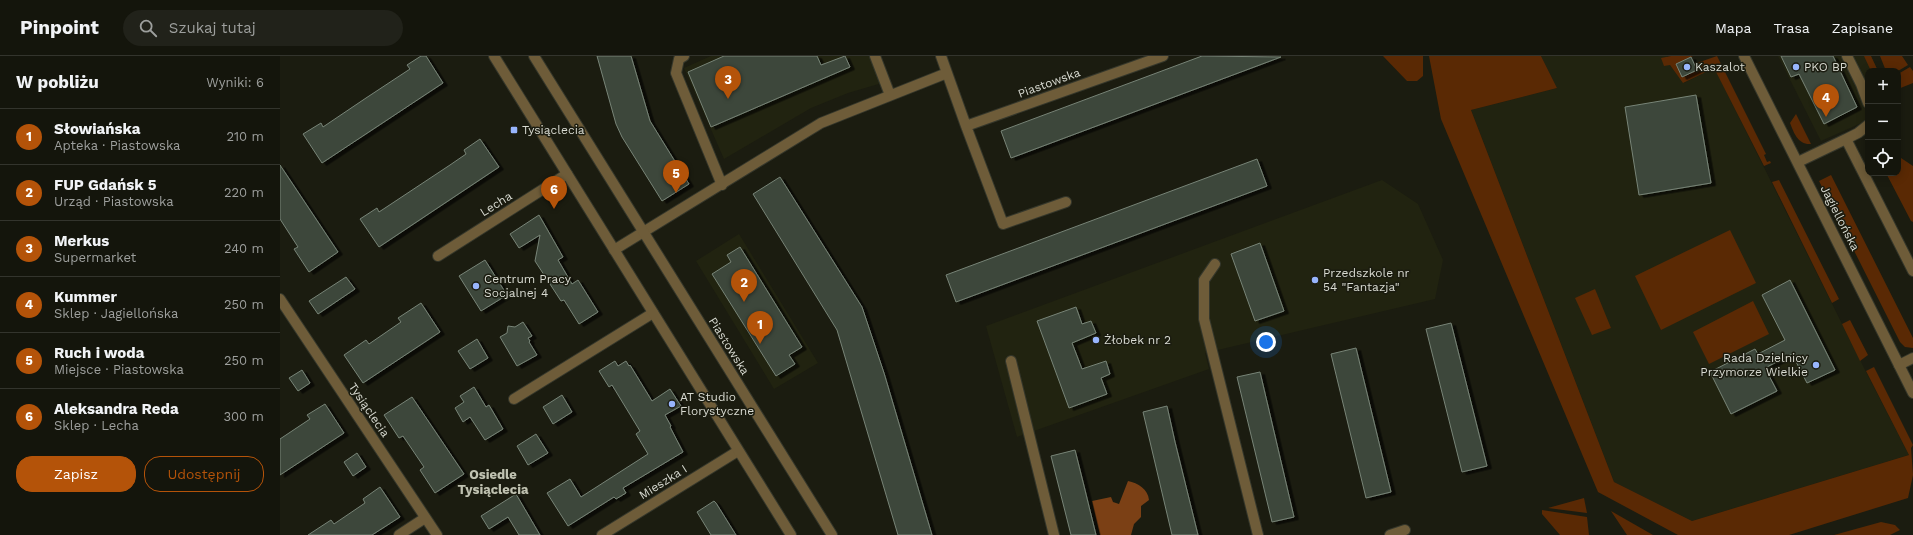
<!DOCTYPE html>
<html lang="pl">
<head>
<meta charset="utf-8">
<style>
  :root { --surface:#14150c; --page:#21221a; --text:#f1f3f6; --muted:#9d9f9d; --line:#33342d; --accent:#b45309 }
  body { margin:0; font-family:"Work Sans",sans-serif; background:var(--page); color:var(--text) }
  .controls { position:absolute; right:12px; top:12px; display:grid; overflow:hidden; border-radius:8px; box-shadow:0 2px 10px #0003 }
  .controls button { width:36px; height:36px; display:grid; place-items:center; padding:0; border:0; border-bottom:1px solid var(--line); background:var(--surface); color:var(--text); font:20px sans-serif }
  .you { position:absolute; left:986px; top:286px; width:14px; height:14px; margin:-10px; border:3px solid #fff; border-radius:50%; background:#1a73e8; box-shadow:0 0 0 6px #1a73e833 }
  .badge { display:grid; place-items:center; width:26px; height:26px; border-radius:50%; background:var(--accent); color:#fff; font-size:13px; font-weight:700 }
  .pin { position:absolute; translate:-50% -33px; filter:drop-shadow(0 1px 2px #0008) }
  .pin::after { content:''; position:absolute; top:21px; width:14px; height:12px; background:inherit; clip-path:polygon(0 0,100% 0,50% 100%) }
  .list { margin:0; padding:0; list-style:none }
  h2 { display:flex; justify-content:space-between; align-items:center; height:52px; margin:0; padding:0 16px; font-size:17px }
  h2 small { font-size:13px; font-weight:400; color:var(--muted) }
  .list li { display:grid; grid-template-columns:26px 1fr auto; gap:12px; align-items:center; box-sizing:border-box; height:56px; padding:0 16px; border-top:1px solid var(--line) }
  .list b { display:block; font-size:15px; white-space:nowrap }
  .list p { margin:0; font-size:13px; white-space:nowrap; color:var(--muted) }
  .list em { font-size:13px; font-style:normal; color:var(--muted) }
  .actions { display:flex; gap:8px; padding:12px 16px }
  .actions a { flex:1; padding:9px 0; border:1px solid var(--accent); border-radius:16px; text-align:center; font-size:14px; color:var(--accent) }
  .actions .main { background:var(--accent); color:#fff }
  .icon { flex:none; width:22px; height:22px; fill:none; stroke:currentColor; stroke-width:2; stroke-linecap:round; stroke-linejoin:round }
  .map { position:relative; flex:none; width:1633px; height:479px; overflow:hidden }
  header { display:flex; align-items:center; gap:24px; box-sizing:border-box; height:56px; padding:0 20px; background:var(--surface); border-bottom:1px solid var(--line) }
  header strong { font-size:19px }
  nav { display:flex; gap:22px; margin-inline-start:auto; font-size:14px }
  .search { width:280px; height:36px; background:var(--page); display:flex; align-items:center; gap:10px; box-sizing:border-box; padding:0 14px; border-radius:22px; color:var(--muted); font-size:15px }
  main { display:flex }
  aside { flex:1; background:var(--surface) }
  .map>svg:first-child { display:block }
  .built { fill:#212310 }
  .green { fill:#5a2904 }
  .forest { fill:#7b4015 }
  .building { fill:#3c473b; stroke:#788477; filter:url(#shadow) }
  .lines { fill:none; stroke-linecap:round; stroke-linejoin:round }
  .service-casing { stroke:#35372b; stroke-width:12 }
  .minor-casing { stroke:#35372b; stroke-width:12 }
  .tertiary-casing { stroke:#35372b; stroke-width:12 }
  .service { stroke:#6e5c39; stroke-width:10 }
  .minor { stroke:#6e5c39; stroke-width:10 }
  .tertiary { stroke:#6e5c39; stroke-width:10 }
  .poi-dot { fill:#98b5fd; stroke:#1b1c10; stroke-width:1.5 }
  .labels { text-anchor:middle; stroke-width:3; stroke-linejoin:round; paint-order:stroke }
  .poi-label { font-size:12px; fill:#d8dad1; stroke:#1b1c10; text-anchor:start }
  .street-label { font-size:12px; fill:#d8dad1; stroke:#1b1c10 }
  .neighbourhood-label { font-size:13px; font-weight:bold; fill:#c0c2b1; stroke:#1b1c10 }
</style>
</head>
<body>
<header>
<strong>Pinpoint</strong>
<div class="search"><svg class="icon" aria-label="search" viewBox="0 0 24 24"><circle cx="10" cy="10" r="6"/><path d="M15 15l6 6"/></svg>Szukaj tutaj</div>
<nav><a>Mapa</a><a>Trasa</a><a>Zapisane</a></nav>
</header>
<main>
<aside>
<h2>W pobliżu<small>Wyniki: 6</small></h2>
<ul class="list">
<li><span class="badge">1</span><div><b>Słowiańska</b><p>Apteka · Piastowska</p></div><em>210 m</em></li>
<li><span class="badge">2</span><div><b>FUP Gdańsk 5</b><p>Urząd · Piastowska</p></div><em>220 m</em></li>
<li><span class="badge">3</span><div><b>Merkus</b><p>Supermarket</p></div><em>240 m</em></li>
<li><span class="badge">4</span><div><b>Kummer</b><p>Sklep · Jagiellońska</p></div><em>250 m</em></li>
<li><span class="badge">5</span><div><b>Ruch i woda</b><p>Miejsce · Piastowska</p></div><em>250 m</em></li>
<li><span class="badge">6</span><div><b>Aleksandra Reda</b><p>Sklep · Lecha</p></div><em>300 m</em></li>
</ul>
<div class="actions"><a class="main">Zapisz</a><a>Udostępnij</a></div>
</aside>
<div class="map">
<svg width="1633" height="479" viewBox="0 0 1633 479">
  <defs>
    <filter id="shadow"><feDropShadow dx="4.5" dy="2.5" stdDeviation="0" flood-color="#0009"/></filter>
  </defs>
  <rect width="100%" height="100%" fill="#1b1c10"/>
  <path class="built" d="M431,0H590L602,27L568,37L531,52L444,103L404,12Z
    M1261,0H1387L1390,9L1404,27L1434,11L1583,310L1629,399L1412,465L1334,426L1191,54L1277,32Z
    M1498,0H1591L1598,15H1588V64L1541,85Z
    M1102,124L1138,148L1163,204L1155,243L925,297L929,313L737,381L706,270Z
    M459,178L538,307L494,333L416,205Z"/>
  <path class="green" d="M1103,0H1143V20L1137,25H1127Z
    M1149,0H1261L1277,32L1191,54L1334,426L1412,465L1629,399L1586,315L1594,311L1633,389L1631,392L1633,419L1628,442L1509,479H1398L1318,436L1161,63Z
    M1391,0H1413L1396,8L1403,21L1417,14L1414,8L1437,0L1486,98L1484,99L1487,106L1490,105L1491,107L1484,110L1434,12L1403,27L1390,9L1384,10L1381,2Z
    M1584,0H1591L1598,15H1591Z
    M1600,0H1622L1628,9L1618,15H1606Z
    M1630,11L1633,15V27L1618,33V18Z
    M1516,58L1531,88C1518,89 1514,77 1510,67Z
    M1618,100L1633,110V166L1631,165L1606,117H1618Z
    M1551,119L1633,282V292L1625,291L1620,286L1539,125Z
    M1499,124L1559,243L1552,247L1492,126Z
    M1450,174L1476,227L1381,274L1355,220Z
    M1315,233L1331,272L1312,279L1295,242Z
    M1473,245L1489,278L1429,308L1413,276Z
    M1570,264L1588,299L1580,305L1562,268Z
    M1304,442L1307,457L1268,452Z
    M1262,454L1307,461L1309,479H1280L1262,458Z
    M1331,455L1373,479H1347Z
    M1601,466L1615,469L1620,474L1610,479H1554Z"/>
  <path class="forest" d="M848,425C858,427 868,433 869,444L861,450V461L854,468L851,479H820L812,445L831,441L833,446L839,448Z"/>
  <path class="building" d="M141,0H146L163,27L42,107L23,78L41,67L43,71L86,42L130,13L127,9Z
    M317,0H351L370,65L409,128L382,145L342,81L336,68Z
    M444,0H537L541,9L565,0L570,11L431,71L408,16Z
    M922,0L1001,1L731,102L721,75Z
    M1501,0H1553L1577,51L1544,68L1519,18L1511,21Z
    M1411,1L1417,14L1402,21L1396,8Z
    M1416,39L1431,127L1359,139L1345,51Z
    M200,83L219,111L99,191L80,163L97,152L99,156L170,109L186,98L184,94Z
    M977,103L987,130L676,246L666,219Z
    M0,109L58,196L29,216L14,193L18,191L0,163Z
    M500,121L582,251L604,317L652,479H618L557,274L473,138Z
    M259,159L283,201L278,204L292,228L298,224L318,256L299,268L284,244L281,245L255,205L260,179L239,192L230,178Z
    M980,187L1004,255L975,265L951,198Z
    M460,191L522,291L509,299L515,308L496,320L432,218L451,206L447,199Z
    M205,204L227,239L201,255L179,220Z
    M66,221L75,233L38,258L29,245Z
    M1510,224L1555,314L1527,327L1512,298L1485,312L1497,335L1451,358L1430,316L1475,293L1478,298L1505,284L1482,239Z
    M141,247L160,276L83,327L64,299L86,284L89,288L121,266L118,262Z
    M796,251L802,268L811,265L816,277L792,287L802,313L826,305L830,318L821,322L827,338L789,352L757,265Z
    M243,266L252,280L248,282L250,285L249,286L257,299L237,310L220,281L227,277L228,270L235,271Z
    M1171,267L1207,410L1182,416L1146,273Z
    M197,283L208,302L190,313L178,295Z
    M1076,292L1111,436L1086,442L1051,298Z
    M335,305L338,310L346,305L349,310L350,309L372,345L390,333L401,350L385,359L391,370L390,371L403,396L343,432L346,437L336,443L334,441L288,470L267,437L290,423L301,441L368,398L356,378L360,375L332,329L329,331L319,315Z
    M22,314L30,327L18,335L9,322Z
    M980,316L1014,461L992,466L957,321Z
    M194,331L206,351L209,349L223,373L205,384L190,361L183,366L175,352L184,346L180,340Z
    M282,339L292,356L273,368L263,351Z
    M132,341L184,418L155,437L140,414L144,411L123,380L119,382L104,359Z
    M45,348L64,377L0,419V383L30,363L27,359Z
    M887,350L895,386L918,479H892L863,356Z
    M256,378L268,397L248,409L237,390Z
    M795,394L804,430L816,479H791L771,400Z
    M77,397L86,411L73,420L64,406Z
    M100,431L120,461L92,479H28L51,464L54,468L85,447L83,443Z
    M236,438L260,479H239L228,461L209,473L201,460Z
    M434,445L436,447L456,479H431L417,456Z"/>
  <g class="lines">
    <g class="service-casing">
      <path id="service" d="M404,0L399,3L396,17L442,129
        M595,0L610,39
        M1567,0L1581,28L1588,47
        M1566,83L1578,77L1588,69
        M1518,106L1566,83L1633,215
        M935,208L924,224V263L978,479
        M731,305L774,479
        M1619,309L1633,302
        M234,343L373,257
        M119,479L145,462"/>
    </g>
    <g class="minor-casing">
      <path id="minor" d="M661,0L686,70L883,0
        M686,70L723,168L786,146
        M334,194L541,67L667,17
        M158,200L287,118
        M0,243L157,479
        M322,479L458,395
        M1110,479L1125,474"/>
    </g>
    <g class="tertiary-casing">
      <path id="tertiary" d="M214,0L511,479
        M254,0L552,479
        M1464,0L1633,337"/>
    </g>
    <use href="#service" class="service"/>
    <use href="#minor" class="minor"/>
    <use href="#tertiary" class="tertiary"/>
  </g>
  <g class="poi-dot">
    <circle cx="1407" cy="11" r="4"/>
    <circle cx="1516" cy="11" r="4"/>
    <rect x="230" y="70" width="8" height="8" rx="2"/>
    <circle cx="1035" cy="224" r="4"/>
    <circle cx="196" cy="230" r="4"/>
    <circle cx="816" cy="284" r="4"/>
    <circle cx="1536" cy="309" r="4"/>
    <circle cx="392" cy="348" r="4"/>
  </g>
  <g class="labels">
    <g class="poi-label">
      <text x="1415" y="15">Kaszalot</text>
      <text x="1524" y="15">PKO BP</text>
      <text x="242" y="78">Tysiąclecia</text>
      <text x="1043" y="221">Przedszkole nr<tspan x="1043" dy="14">54 "Fantazja"</tspan></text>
      <text x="204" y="227">Centrum Pracy<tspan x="204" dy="14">Socjalnej 4</tspan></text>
      <text x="824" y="288">Żłobek nr 2</text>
      <text x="1528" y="306" text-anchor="end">Rada Dzielnicy<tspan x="1528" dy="14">Przymorze Wielkie</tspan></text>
      <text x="400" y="345">AT Studio<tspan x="400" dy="14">Florystyczne</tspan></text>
    </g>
    <g class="street-label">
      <text transform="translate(769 27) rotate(-20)" y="4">Piastowska</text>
      <text transform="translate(216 148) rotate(-32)" y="4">Lecha</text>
      <text transform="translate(1560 162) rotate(63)" y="4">Jagiellońska</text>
      <text transform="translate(449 290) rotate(58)" y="4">Piastowska</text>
      <text transform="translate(89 354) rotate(56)" y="4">Tysiąclecia</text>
      <text transform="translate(383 426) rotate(-32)" y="4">Mieszka I</text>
    </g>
    <g class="neighbourhood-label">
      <text x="213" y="423">Osiedle<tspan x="213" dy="15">Tysiąclecia</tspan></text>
    </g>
  </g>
</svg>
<div class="controls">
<button>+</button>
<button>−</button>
<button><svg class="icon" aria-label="locate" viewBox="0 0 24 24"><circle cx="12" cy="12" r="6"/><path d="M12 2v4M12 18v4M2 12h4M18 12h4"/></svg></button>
</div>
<div class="you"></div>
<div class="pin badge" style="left:480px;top:288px">1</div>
<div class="pin badge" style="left:464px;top:246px">2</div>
<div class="pin badge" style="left:448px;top:43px">3</div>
<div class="pin badge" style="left:1546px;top:61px">4</div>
<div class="pin badge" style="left:396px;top:137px">5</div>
<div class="pin badge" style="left:274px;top:153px">6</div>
</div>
</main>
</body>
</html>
